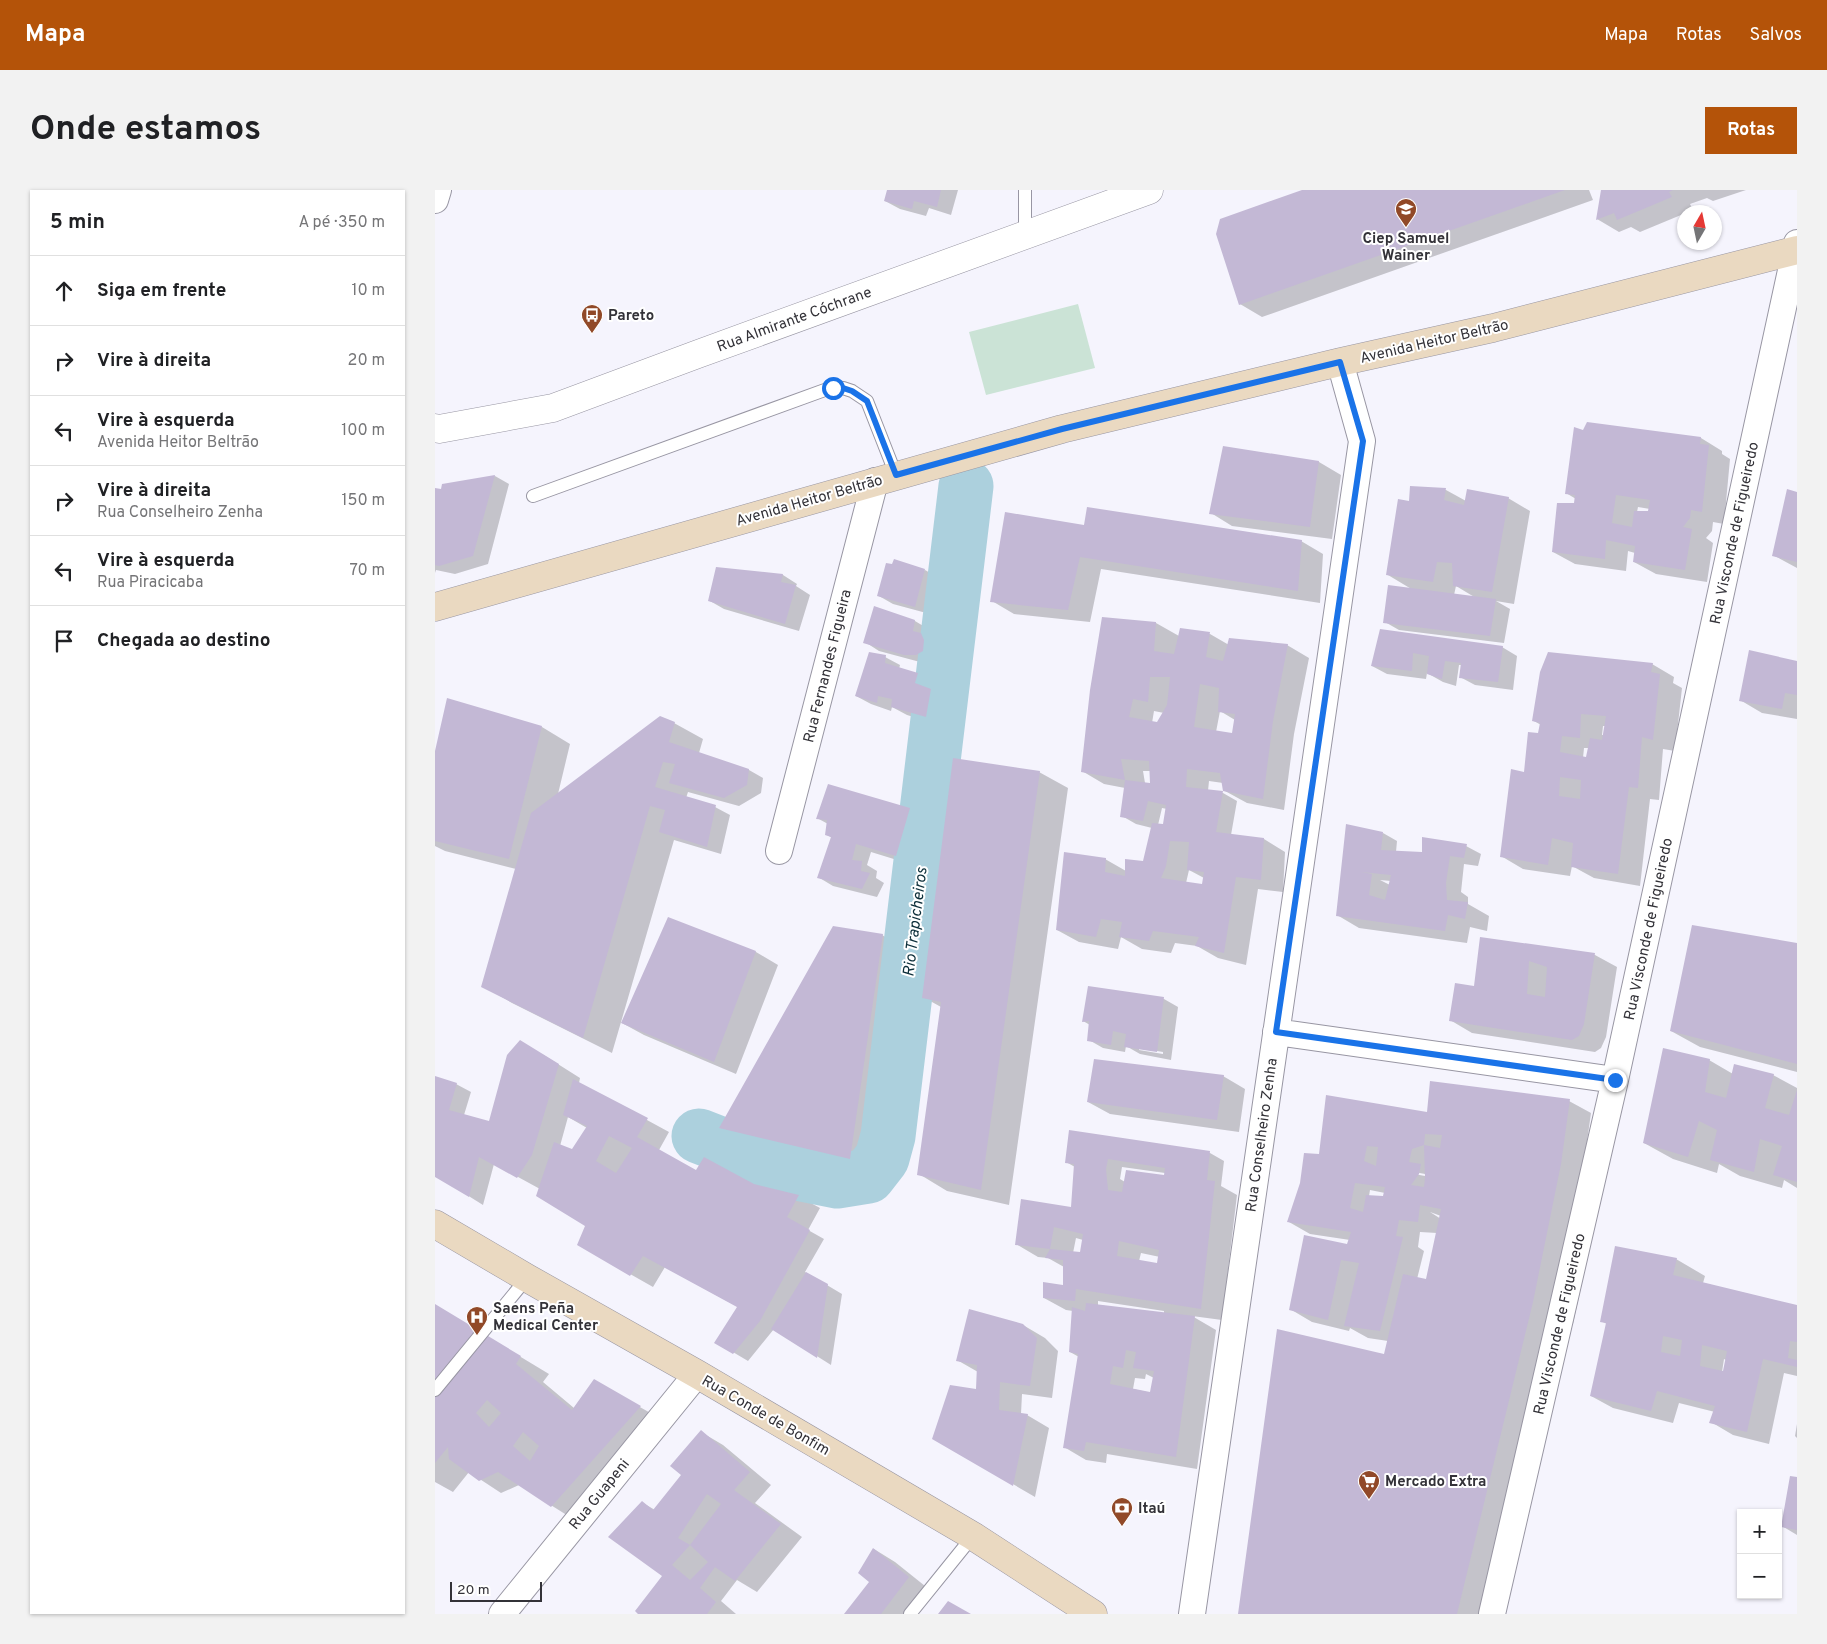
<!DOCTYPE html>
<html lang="pt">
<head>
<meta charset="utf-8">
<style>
  :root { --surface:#fff; --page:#f2f2f2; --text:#202124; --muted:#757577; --line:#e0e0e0; --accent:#b45309 }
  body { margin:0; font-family:Overpass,sans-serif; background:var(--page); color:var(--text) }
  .controls { position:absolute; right:15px; bottom:15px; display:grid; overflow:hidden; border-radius:0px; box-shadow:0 1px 4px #0004 }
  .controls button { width:45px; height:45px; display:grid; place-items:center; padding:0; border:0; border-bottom:1px solid var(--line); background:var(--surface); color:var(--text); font:25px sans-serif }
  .compass { position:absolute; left:1242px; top:15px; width:45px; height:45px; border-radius:50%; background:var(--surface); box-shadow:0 1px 4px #0004; rotate:9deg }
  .scale { position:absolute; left:15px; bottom:12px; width:92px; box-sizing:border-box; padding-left:5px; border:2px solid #333238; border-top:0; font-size:14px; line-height:18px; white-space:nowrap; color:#333238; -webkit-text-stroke:4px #fff; paint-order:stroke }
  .stop { position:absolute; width:15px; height:15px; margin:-11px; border:4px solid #1a73e8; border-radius:50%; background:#fff }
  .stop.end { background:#1a73e8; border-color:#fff; box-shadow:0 1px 5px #0008 }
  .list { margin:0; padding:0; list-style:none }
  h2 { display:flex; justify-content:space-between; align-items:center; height:65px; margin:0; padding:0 20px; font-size:21px }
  h2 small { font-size:16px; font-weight:400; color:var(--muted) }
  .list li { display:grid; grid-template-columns:32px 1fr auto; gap:15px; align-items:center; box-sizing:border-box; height:70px; padding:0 20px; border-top:1px solid var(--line) }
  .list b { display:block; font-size:19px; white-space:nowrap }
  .list p { margin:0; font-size:16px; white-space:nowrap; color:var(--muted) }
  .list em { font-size:16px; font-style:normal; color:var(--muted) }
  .icon { flex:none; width:28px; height:28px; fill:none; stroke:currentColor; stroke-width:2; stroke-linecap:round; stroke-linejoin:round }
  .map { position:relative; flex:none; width:1362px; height:1424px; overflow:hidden; border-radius:0px }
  header { display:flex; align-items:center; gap:30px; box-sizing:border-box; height:70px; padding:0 25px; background:var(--accent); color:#fff }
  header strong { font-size:24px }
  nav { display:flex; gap:28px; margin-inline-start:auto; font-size:18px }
  .intro { display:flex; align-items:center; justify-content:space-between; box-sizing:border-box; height:120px; padding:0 30px }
  h1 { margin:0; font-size:35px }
  .button { padding:12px 22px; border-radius:0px; background:var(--accent); color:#fff; font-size:18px; font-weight:700 }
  main { display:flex; gap:30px; padding:0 30px }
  aside { flex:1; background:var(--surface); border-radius:0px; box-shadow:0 1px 4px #0004 }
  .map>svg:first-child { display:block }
  .green { fill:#cbe3d6 }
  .shadow { fill:#0003; fill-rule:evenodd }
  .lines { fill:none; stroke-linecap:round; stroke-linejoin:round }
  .river { stroke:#acd0dd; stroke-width:55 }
  .building { fill:#c3b8d5; fill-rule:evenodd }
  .service-casing { stroke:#9896a3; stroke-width:14 }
  .minor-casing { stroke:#9896a3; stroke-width:28 }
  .tertiary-casing { stroke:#9896a3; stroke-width:29 }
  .secondary-casing { stroke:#9896a3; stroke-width:29 }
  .service { stroke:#fff; stroke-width:12 }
  .minor { stroke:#fff; stroke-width:26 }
  .tertiary { stroke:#fff; stroke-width:28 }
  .secondary { stroke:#ead9c1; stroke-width:28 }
  .route { stroke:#1a73e8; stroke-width:6 }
  .labels { text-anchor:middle; stroke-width:4; stroke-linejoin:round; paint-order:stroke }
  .poi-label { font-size:15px; font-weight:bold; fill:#333238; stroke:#fff; text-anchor:start }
  .street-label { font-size:15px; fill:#333238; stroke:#fff }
  .water-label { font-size:16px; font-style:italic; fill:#0c2e39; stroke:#fff }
</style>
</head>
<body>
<header>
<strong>Mapa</strong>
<nav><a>Mapa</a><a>Rotas</a><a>Salvos</a></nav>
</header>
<div class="intro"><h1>Onde estamos</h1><a class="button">Rotas</a></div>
<main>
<aside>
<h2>5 min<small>A pé · 350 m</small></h2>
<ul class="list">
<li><svg class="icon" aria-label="ahead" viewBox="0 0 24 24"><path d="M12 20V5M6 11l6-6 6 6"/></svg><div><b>Siga em frente</b></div><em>10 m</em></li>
<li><svg class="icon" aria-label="right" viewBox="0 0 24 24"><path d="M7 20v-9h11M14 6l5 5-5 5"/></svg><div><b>Vire à direita</b></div><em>20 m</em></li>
<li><svg class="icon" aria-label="left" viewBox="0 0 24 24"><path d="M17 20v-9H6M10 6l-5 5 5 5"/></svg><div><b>Vire à esquerda</b><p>Avenida Heitor Beltrão</p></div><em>100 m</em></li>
<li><svg class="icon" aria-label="right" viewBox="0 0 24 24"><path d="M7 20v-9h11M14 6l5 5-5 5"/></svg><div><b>Vire à direita</b><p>Rua Conselheiro Zenha</p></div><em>150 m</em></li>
<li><svg class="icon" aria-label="left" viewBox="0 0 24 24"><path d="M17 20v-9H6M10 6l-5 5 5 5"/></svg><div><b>Vire à esquerda</b><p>Rua Piracicaba</p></div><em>70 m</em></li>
<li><svg class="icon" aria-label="arrive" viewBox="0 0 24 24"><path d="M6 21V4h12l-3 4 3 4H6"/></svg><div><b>Chegada ao destino</b></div></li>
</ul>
</aside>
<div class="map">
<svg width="1362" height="1424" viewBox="0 0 1362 1424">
  <rect width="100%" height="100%" fill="#f5f4fd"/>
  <path class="green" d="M643,114L660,178L551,205L534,142Z"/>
  <path class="shadow" d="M453,0H523L516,25L494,18L491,26L465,19L450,11Z
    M871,0H1154L1158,10L827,127L805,114Z
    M1167,0H1311L1278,11L1272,8L1255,14L1258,20L1205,42L1196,37L1184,42L1162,29Z
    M1149,242L1266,248L1287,261V264L1295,269L1289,334L1278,332L1277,341L1271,348L1278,353L1272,392L1221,384L1199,372L1200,363L1193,361L1191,381L1140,374L1118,362L1140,315L1141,309L1131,303ZM1203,317L1215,319V322H1202Z
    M789,257L884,272L906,285L897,349L797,336L776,323Z
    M60,286L74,294L53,374L20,384L1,380L0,383V299L7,300Z
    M976,297L1011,300L1031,311L1073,308L1095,321L1079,414L1061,411L1075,419L1069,453L964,440L950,432L978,400L953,385L975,313ZM1021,396L1041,408L1019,405Z
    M1362,303V378L1338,365Z
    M650,336L866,351L888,364L885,413L666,379L655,432L579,424L557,411Z
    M282,378L348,385L362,394L361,396L375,405L364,441L289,419L275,411Z
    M490,380L504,388L495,424L458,414L444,406Z
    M440,418L480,431L495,440L493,449L500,453L503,459L502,469L496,473L485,472L444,461L430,452Z
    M668,428L721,433L744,446L775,444L794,455H852L874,468L859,544L849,620L812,613L790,601L788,593L774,591L773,601L788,603L802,611L796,645L829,649L850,662L848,702L823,699L811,775L783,768L762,756L740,753L736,763L707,759L686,747L683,759L644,752L622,740L670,669L691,681L709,672L717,638L701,634L687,626L690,598L669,594L647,581ZM719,521L729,523L723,534L717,533ZM785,521L800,530L798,545L781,542ZM708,581H716V594L710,593ZM727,618L732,619L735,636L723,635ZM754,680L769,688L768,695L751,693Z
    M946,440L1067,457L1082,466L1078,500L1040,495L1025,487L1027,475H1024L1021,496L1008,492L992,483L991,489L952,484L937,476Z
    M450,467L465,475L464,479L482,484L497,492L494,500L510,509L505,535L472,525L457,517L456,521L436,514L421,506Z
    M1362,473V529L1327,523L1305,510Z
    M1217,474L1239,487L1238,493L1247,498L1240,561L1228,559L1224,610L1215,609L1205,696L1159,688L1137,676L1135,686L1088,679L1066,666L1090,583L1104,544L1106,535L1099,531ZM1168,536H1171L1169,545H1167ZM1149,558H1155L1152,568H1148Z
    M239,533L268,549L264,563L314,580L328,588L326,603L304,616L253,602L251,608L280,617L295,625L286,664L239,650L177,863L77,813L48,796L81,679L10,661L0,656V566L107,537L135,554L123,604Z
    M604,582L633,598L574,1015L512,1001L484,984L506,817L488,807Z
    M474,619L489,627L475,674L436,662L432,675L442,681L441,688L449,693L442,707L398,696L383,687L397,648L391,644L393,634L382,628Z
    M948,643L962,651L961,662L988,663L1031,656L1046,664L1043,676L1029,674L1026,702L1033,707V714L1054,726L1052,741L1035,737L1032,753L924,738L902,725L908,679ZM945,690L956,691L955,695Z
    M234,729L321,762L343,775L301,884L209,845L187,833Z
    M447,745L476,762L444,984L314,954L285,938Z
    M1046,749L1160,765L1182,777L1171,847L1166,858L1160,862L1037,843L1015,830L1040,797Z
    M1362,755V882L1265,857L1236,841Z
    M654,798L729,809L743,817L736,870L705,864L691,856L690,862L668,858L654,850L655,835L648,831ZM704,858L728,862V864L704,860Z
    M107,864L145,888L144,893L234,942L224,960L261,982L363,1006L385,1018L373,1040L389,1049L370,1082L407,1104L396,1175L339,1139L313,1171L281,1152L303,1117L230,1077L218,1097L144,1055L152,1035L105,999L59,974L48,1015L0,985V888L21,894L36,902L29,925L54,933ZM133,927L152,938L137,961L125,956Z
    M1274,870L1298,884L1338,885L1362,898V998L1349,990L1347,998L1305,986L1284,974L1282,983L1238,969L1209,953Z
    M788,886L810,899L804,942L675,924L653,912Z
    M1134,911L1156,923L1147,987L1154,1061L1138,1134L1118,1130L1055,1424H804L956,1168L953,1151L933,1148L915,1138L914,1141L877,1132L855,1119L913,1055L915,1050L875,1044L854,1032L891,967L994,923ZM963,979L990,984V986L963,981ZM935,1000L950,1003L953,1010L934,1006ZM995,1022L1006,1026V1029ZM985,1042L1002,1043L998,1092L982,1089L989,1061L983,1057Z
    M635,942L775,963L789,971L786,996L802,1005L787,1130L757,1126L781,1140L762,1279L672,1264L671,1273L651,1270L629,1257L644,1167L635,1162L638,1121L631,1120L609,1108L630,1097L629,1077L613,1068L603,1067L581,1054L637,1019L640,977L631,972ZM687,977L730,983V986L690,992L685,989ZM641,1048L648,1050L646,1064L638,1063ZM706,1063L725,1067L723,1074L704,1071ZM663,1111L729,1121V1124L663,1115ZM711,1184L719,1188L716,1203L698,1199L700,1188L710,1189Z
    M1241,1069L1270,1086L1268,1093L1362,1116V1186L1349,1183L1334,1254L1298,1245L1276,1232L1280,1222L1244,1213L1238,1233L1178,1218L1156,1206L1172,1134L1166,1131ZM1289,1169L1291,1170L1289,1182H1287Z
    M0,1115L114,1184L108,1192L139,1218L159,1191L226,1229L138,1329L84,1295L66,1303L34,1282L18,1302L0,1292Z
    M588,1135L610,1148L623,1161L617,1208L587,1204L586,1224L592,1225L614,1238L600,1307L499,1248L542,1201L543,1182L522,1170Z
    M1362,1234V1248L1360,1246Z
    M266,1242L288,1255L336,1295L320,1313L367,1347L322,1402L302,1390L286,1411L301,1424H205L229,1386L208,1313L220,1320L248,1284Z
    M1362,1288V1345L1347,1336Z
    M439,1359L460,1372L495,1400L477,1424H410L436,1391Z"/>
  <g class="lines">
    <path class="river" d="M264,946L357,982L402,991L433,986L447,968L453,946L531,296"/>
  </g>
  <path class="building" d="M452,0H506L502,17L479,11L477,19L449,11Z
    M867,0H1130L804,115L781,44L785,29Z
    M1166,0H1238L1234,2L1237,7L1182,30L1179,23L1161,30Z
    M1152,232L1266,247L1265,254L1274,255L1267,322L1256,320L1255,328L1248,337L1257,339L1250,380L1198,372L1200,356L1171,350L1170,369L1117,362L1122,313H1139L1140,305L1130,304L1139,237L1148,240ZM1181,305L1215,310L1213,321H1199L1197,337L1177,333Z
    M788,256L884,271L875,337L774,324Z
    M60,285L38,366L4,376L0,375V298L6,299L7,294Z
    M975,296L1011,298L1009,310L1029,315L1032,299L1074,307L1057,402L1018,396L1017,373L1002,372L998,392L951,385L963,309L974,311Z
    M1352,299L1362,302V372L1337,366Z
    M652,317L867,350L863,401L645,367L633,420L555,412L570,322L649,335Z
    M459,369L490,379L480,417L442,406L451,373L457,374Z
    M281,377L348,384L346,392L361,395L350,434L273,411Z
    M953,395L1061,409L1055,446L948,433Z
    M439,416L480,430L478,441L486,443L489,450L488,461L481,465H469L428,453Z
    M667,427L721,432L719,461L739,464L745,438L775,442L771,467L788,471L794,448L853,454L838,531L828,609L788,601L785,583L752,579L751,597L788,601L781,642L829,648L826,690L801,687L789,763L760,756L764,747L718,741L714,751L684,747L687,732L666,729L661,747L621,740L629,662L671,668L670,682L690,686V669L708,671L717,633L728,634L731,615L713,611L708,631L685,627L690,590L715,593L714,571L686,569L690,590L646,582L655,500ZM715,487H735L732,515L722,532L694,527L698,509L713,512ZM765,494L784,498L783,522L800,524L797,543L759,537ZM735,651L754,652L752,680L769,682L767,694L726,688L731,676Z
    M945,439L1068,456L1063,492L1024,488L1026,473L1010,471L1007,489L992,484L994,466L978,463L977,481L936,476Z
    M1314,460L1362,471V505L1350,503L1347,519L1304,511Z
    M434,462L451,465L450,473L483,483L480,493L496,499L491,527L456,517L457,509L443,506L442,513L420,506Z
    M1113,462L1218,473L1216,482L1225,484L1218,550L1207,547L1203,598L1194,597L1183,684L1136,677L1138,653L1117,648L1113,675L1065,667L1076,579L1089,582L1093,542L1103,543L1105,533L1097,531L1105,482ZM1146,524L1171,526L1167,550L1155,548L1151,567L1125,562L1127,546L1145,548ZM1125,587L1146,590L1145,609L1124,606Z
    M12,508L107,536L74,669L0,651V561Z
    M225,526L240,532L234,552L314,579L312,595L289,608L234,593L240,574L228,572L220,597L281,615L272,657L224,642L230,620L215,616L148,848L46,797L96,623Z
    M518,568L605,581L546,1000L482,985L506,812L487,808Z
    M393,594L475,618L461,666L421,654L417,670L427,671L426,681L435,683L427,699L382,688L396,647L390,645L392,630L381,629Z
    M911,634L948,642L946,660L987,662V647L1032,654L1029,668L1015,666L1011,693L1012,710L1033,712L1030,729L1013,725L1010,741L901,726ZM926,682L956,685L950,710L934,705L937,684Z
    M233,727L321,761L279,872L186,833Z
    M1257,735L1362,753V874L1235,841Z
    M398,736L448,744L415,969L284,938Z
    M1045,747L1160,763L1149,834L1144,846L1137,850L1014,831L1020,793L1039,796ZM1094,771L1112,777L1110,807L1092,804Z
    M653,796L729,807L722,862L689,857L691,844L678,841L676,855L652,851L654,831L647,832Z
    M85,850L124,874L97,965L82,988L44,967L34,1007L0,987V886L22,893L14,920L54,931L72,865Z
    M1228,858L1275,869L1270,902L1291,908L1299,874L1339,884L1330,918L1354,925L1362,900V992L1338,985L1347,956L1325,949L1319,982L1275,970L1282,940L1264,931L1253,967L1208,953Z
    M659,869L789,885L782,930L652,912Z
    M138,889L213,928L202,947L261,980L269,967L319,994L364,1005L352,1027L375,1040L325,1131L298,1164L279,1153L302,1117L208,1066L195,1086L142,1055L150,1036L101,1006L119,952L137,959L152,936L128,925ZM174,946L197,958L181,983L161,971Z
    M995,891L1135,909L1126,974L1098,1112L1022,1424H803L842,1139L949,1164L968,1084L991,1089L1006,1019L985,1015L983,1032L964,1030L961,1046L968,1047L945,1141L909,1136L924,1073L906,1070L893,1130L854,1120L869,1045L912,1054L916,1042L852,1032L865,993L869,963L884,964L891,905L992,922ZM990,944L1007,945L1005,958L989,955L990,988L989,997L976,995L984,984L986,974L974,972L977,959L989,955ZM932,956L943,957L941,976L929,971ZM920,993L950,997L948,1006L931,1005L928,1022L915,1018Z
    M634,940L775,961L772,990L780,991L766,1119L641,1099L640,1111L608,1108V1092L628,1095V1070L610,1068L615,1059L645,1062L648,1044L619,1037L615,1059L580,1055L586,1009L636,1017L639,974L630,973ZM673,969L730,978L729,985L691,980L687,1002L673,1000L671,979ZM684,1051L724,1060L722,1073L682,1066Z
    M1180,1056L1242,1068L1238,1085L1362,1115V1152L1355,1151L1353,1168L1362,1170V1177L1328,1169L1312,1242L1274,1233L1280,1216L1222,1201L1216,1221L1155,1206L1171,1133L1165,1132ZM1228,1146L1247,1150L1245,1166L1226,1162ZM1267,1155L1292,1161L1288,1181L1265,1176Z
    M371,1082L393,1094L382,1168L336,1139Z
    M651,1113L760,1126L741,1267L651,1252L649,1261L628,1258L643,1164L634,1162L637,1117L650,1121ZM691,1160L701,1162L698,1178L719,1181L715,1202L675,1194L678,1176L688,1178Z
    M0,1114L86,1166L81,1174L137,1220L159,1189L206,1216L116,1317L63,1282L44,1291L14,1269L13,1257L0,1273ZM52,1210L66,1223L54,1237L41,1223ZM88,1242L104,1256L95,1271L78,1256Z
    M534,1119L588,1134L602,1148L595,1196L565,1192L564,1220L593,1224L578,1296L497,1249L515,1195L541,1199L542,1175L521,1171Z
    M266,1240L315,1282L299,1300L346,1334L300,1391L280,1377L265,1398L281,1412L272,1424H203L200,1421L227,1386L173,1347L207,1311L218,1320L246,1285L235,1276ZM272,1304L286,1314L255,1355L273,1372L255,1390L237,1375L255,1355L243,1348Z
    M1355,1286L1362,1287V1340L1346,1337Z
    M438,1358L474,1387L446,1424H409L434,1392L423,1383Z
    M513,1411L536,1424H503Z"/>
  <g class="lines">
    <g class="service-casing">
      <path id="service" d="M590,46V0
        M98,306L398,197L408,198L417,201L432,211L461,285
        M0,1200L92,1088
        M475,1424L538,1346"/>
    </g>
    <g class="minor-casing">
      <path id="minor" d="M0,10L3,0
        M344,661L440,291
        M841,842L1180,890
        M67,1424L262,1184
        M757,1424L927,251L905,172
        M1057,1424L1180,890L1362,53"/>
    </g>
    <g class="tertiary-casing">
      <path id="tertiary" d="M0,238L4,239L118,218L263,164L714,0"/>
    </g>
    <g class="secondary-casing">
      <path id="secondary" d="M0,417L627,239L905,172L1058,138L1362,60
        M0,1034L92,1088L262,1184L538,1346L658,1424"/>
    </g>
    <use href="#service" class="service"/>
    <use href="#minor" class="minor"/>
    <use href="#tertiary" class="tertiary"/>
    <use href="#secondary" class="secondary"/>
  </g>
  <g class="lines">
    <path class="route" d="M398,198H408L417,201L432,211L461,285L627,239L905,172L928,251L841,842L1180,890"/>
  </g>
  <defs>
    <g id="school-pin" transform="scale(1.125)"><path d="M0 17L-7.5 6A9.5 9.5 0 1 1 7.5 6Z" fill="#914928" stroke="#fff"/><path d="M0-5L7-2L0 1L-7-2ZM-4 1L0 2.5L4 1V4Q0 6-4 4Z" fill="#fff"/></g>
    <g id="bus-pin" transform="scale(1.125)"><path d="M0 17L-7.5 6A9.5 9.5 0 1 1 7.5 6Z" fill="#914928" stroke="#fff"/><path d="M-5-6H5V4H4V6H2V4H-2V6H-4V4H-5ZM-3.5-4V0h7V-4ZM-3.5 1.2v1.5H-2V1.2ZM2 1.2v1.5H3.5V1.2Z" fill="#fff"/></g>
    <g id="hospital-pin" transform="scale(1.125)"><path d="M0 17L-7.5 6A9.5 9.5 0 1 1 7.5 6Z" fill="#914928" stroke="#fff"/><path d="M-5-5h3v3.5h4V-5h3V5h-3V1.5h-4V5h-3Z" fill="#fff"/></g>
    <g id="supermarket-pin" transform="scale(1.125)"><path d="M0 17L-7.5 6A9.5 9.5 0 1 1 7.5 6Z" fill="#914928" stroke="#fff"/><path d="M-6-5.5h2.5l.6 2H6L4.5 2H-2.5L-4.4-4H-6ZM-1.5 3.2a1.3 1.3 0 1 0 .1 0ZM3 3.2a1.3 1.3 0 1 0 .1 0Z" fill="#fff"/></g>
    <g id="bank-pin" transform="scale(1.125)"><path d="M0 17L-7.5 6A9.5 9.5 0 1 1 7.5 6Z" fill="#914928" stroke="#fff"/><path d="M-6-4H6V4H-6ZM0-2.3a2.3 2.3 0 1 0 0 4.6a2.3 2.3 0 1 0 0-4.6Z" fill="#fff"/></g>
  </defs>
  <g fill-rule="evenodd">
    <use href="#school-pin" x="971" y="19"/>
    <use href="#bus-pin" x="157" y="125"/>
    <use href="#hospital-pin" x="42" y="1127"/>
    <use href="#supermarket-pin" x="934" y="1291"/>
    <use href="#bank-pin" x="687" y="1318"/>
  </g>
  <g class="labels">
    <g class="poi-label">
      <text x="971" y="53" text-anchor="middle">Ciep Samuel<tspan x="971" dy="17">Wainer</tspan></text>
      <text x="173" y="130">Pareto</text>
      <text x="58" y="1123">Saens Peña<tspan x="58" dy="17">Medical Center</tspan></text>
      <text x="950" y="1296">Mercado Extra</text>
      <text x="703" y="1323">Itaú</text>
    </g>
    <g class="street-label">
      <text transform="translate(359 129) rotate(-20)" y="5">Rua Almirante Cóchrane</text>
      <text transform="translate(999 151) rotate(-13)" y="5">Avenida Heitor Beltrão</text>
      <text transform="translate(374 310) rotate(-16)" y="5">Avenida Heitor Beltrão</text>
      <text transform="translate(1299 343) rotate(-78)" y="5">Rua Visconde de Figueiredo</text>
      <text transform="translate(392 476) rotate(-76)" y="5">Rua Fernandes Figueira</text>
      <text transform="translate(1213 739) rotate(-78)" y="5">Rua Visconde de Figueiredo</text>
      <text transform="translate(826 945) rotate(-82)" y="5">Rua Conselheiro Zenha</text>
      <text transform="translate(1124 1134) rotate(-77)" y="5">Rua Visconde de Figueiredo</text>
      <text transform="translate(331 1225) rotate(30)" y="5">Rua Conde de Bonfim</text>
      <text transform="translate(164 1304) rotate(-51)" y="5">Rua Guapeni</text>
    </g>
    <g class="water-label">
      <text transform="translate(479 732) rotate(-83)" y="6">Rio Trapicheiros</text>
    </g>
  </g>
</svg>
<div class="controls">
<button>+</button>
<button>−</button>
</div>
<svg class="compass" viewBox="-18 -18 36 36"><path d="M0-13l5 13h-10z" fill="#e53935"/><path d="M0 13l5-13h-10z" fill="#757577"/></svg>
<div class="scale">20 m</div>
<div class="stop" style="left:398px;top:198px"></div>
<div class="stop end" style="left:1180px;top:890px"></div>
</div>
</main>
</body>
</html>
